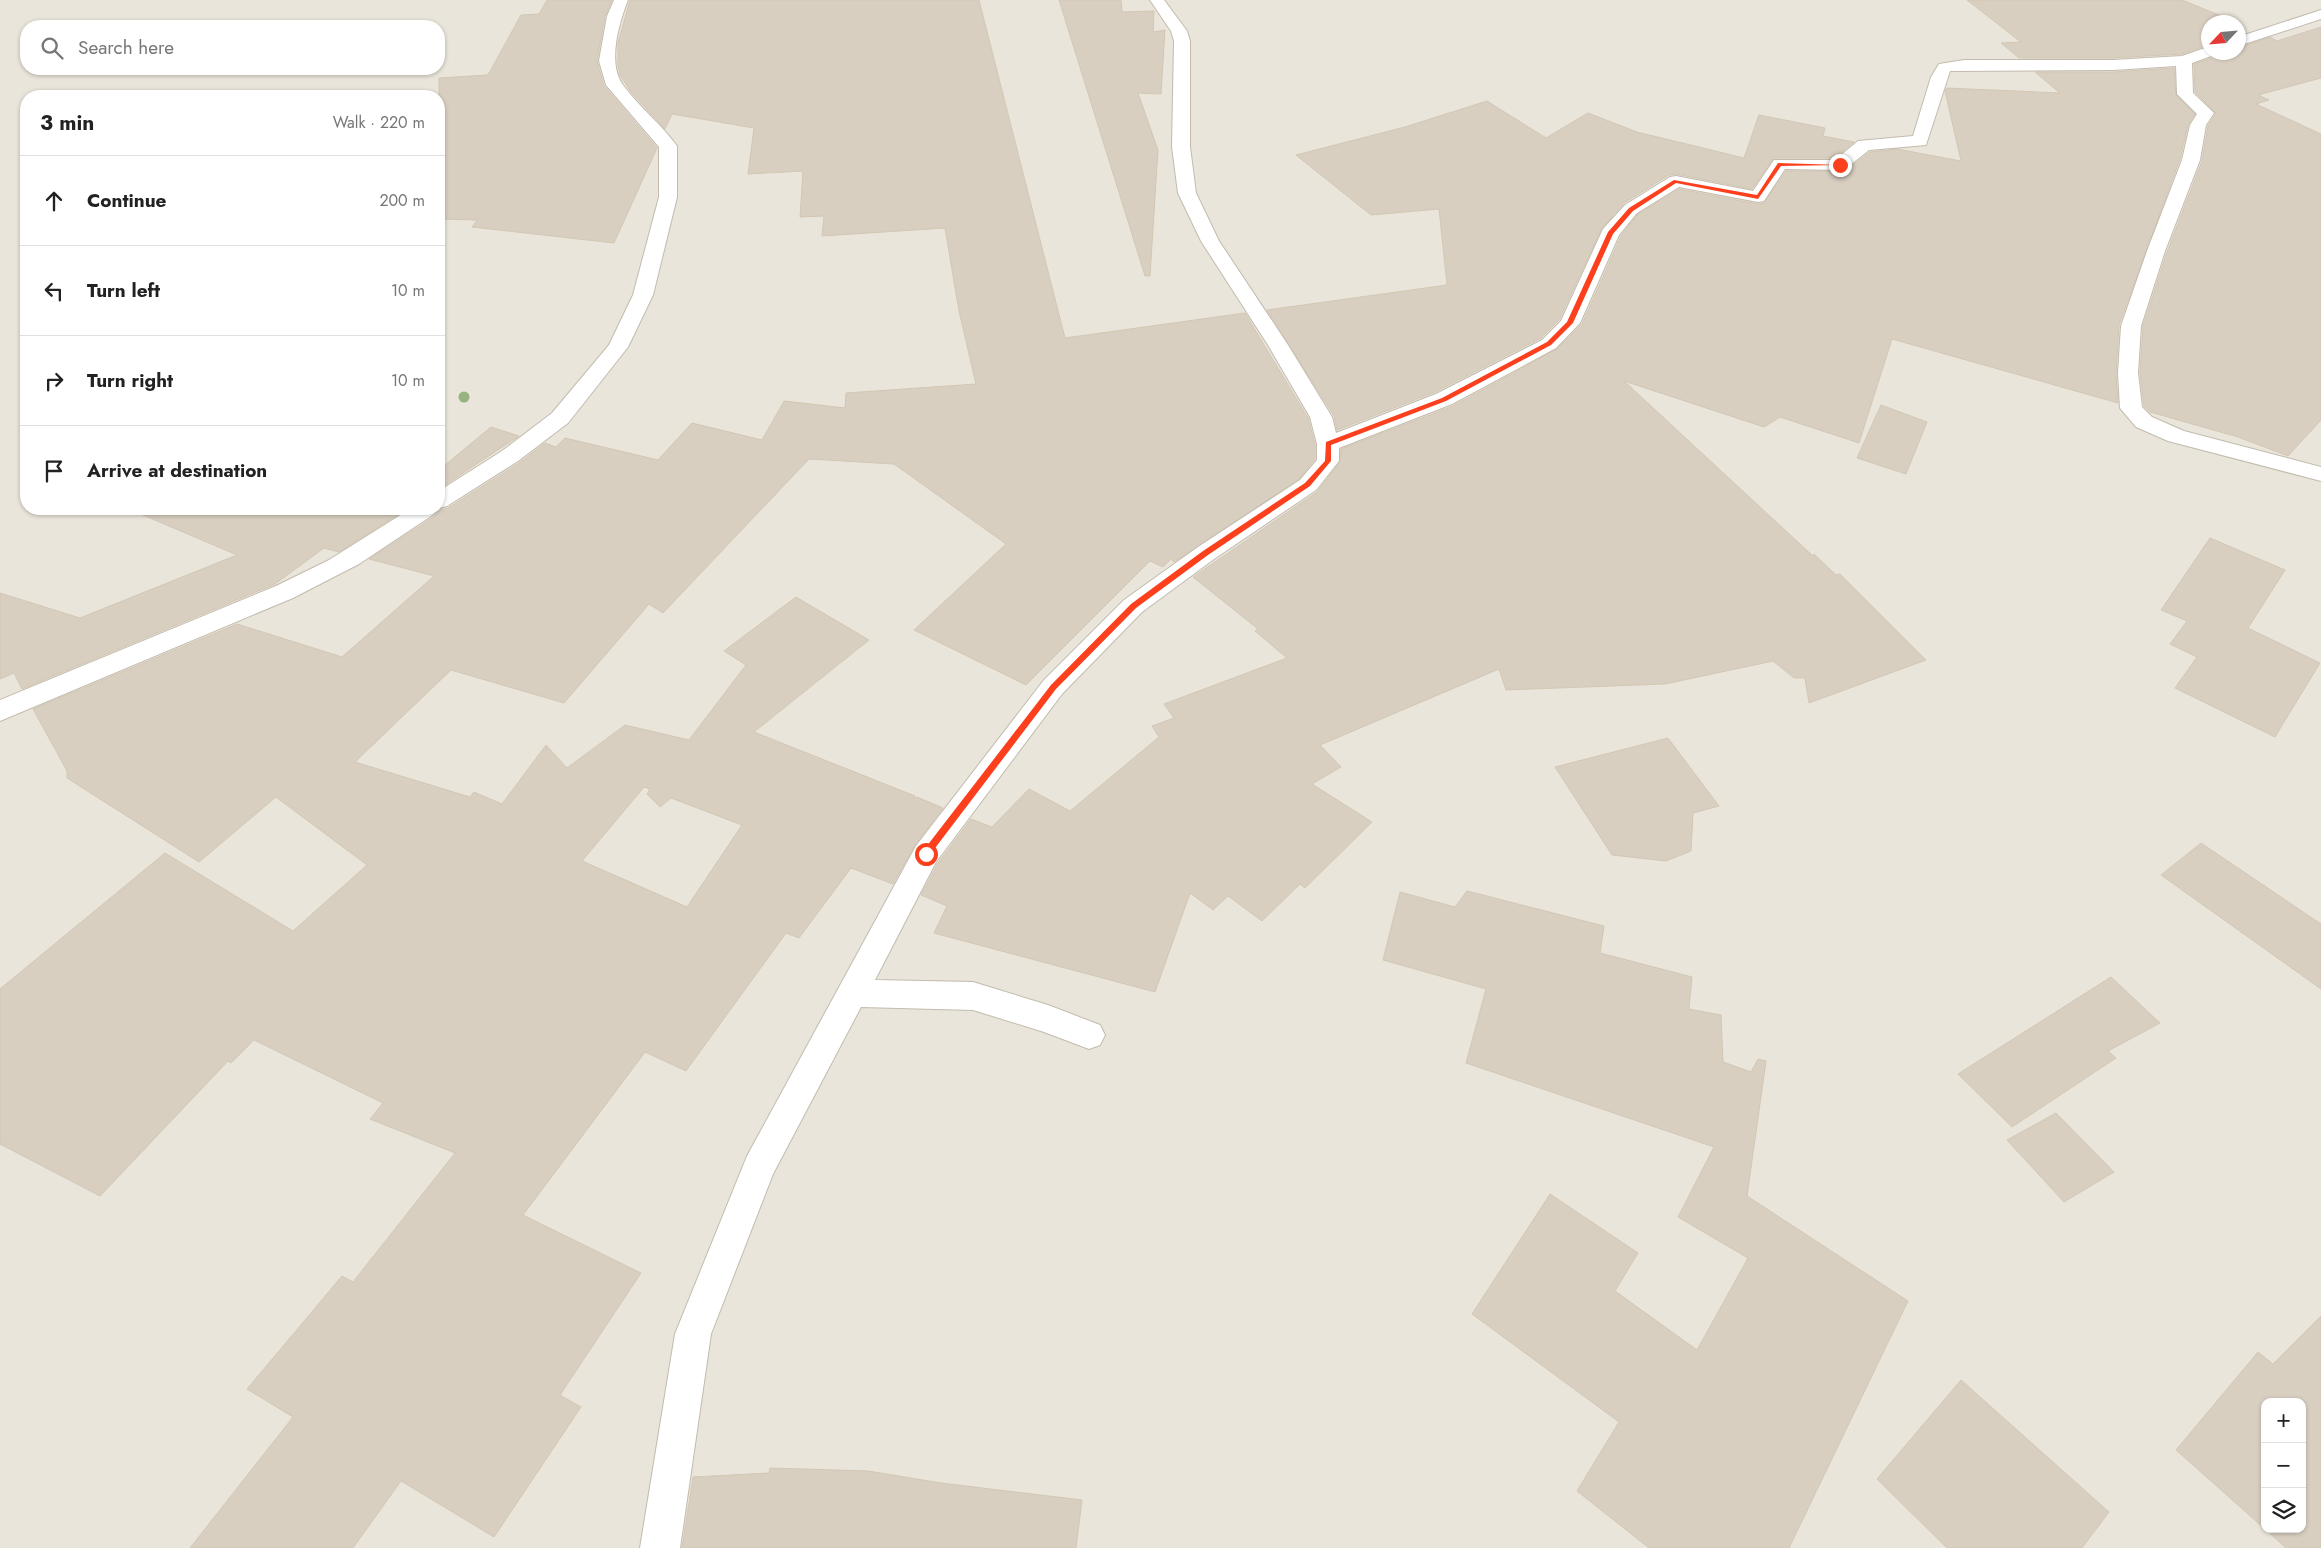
<!DOCTYPE html>
<html lang="en">
<head>
<meta charset="utf-8">
<style>
  :root { --surface:#fff; --page:#f6f6f6; --text:#222; --muted:#767676; --line:#e0e0e0 }
  body { margin:0; font-family:Jost,sans-serif; background:var(--page); color:var(--text) }
  .controls { position:absolute; right:15px; bottom:15px; display:grid; overflow:hidden; border-radius:10px; box-shadow:0 1px 4px #0004 }
  .controls button { width:45px; height:45px; display:grid; place-items:center; padding:0; border:0; border-bottom:1px solid var(--line); background:var(--surface); color:var(--text); font:25px sans-serif }
  .compass { position:absolute; left:2201px; top:15px; width:45px; height:45px; border-radius:50%; background:var(--surface); box-shadow:0 1px 4px #0004; rotate:244deg }
  .stop { position:absolute; width:15px; height:15px; margin:-11px; border:4px solid #fc3f1d; border-radius:50%; background:#fff }
  .stop.end { background:#fc3f1d; border-color:#fff; box-shadow:0 1px 5px #0008 }
  .list { margin:0; padding:0; list-style:none }
  h2 { display:flex; justify-content:space-between; align-items:center; height:65px; margin:0; padding:0 20px; font-size:21px }
  h2 small { font-size:16px; font-weight:400; color:var(--muted) }
  .list li { display:grid; grid-template-columns:32px 1fr auto; gap:15px; align-items:center; box-sizing:border-box; height:90px; padding:0 20px; border-top:1px solid var(--line) }
  .list b { display:block; font-size:19px; white-space:nowrap }
  .list em { font-size:16px; font-style:normal; color:var(--muted) }
  .icon { flex:none; width:28px; height:28px; fill:none; stroke:currentColor; stroke-width:2; stroke-linecap:round; stroke-linejoin:round }
  .map { position:relative; flex:none; width:2321px; height:1548px; overflow:hidden }
  .search { position:absolute; background:var(--surface); box-shadow:0 1px 4px #0004; left:20px; top:20px; width:425px; height:55px; display:flex; align-items:center; gap:12px; box-sizing:border-box; padding:0 18px; border-radius:20px; color:var(--muted); font-size:19px }
  .panel { position:absolute; background:var(--surface); box-shadow:0 1px 4px #0004; left:20px; top:90px; width:425px; height:425px; border-radius:20px }
  .map>svg:first-child { display:block }
  .residential { fill:#eae5da; fill-rule:evenodd }
  .building { fill:#d8cfc1; stroke:#d3c7b4; fill-rule:evenodd }
  .lines { fill:none; stroke-linecap:round; stroke-linejoin:round }
  .minor-casing { stroke:#c2bbae; stroke-width:2 }
  .minor { fill:#fff; fill-rule:evenodd }
  .tree { fill:#97b381 }
  .route { fill:#fc3f1d }
</style>
</head>
<body>
<div class="map">
<svg width="2321" height="1548" viewBox="0 0 2321 1548">
  <rect width="100%" height="100%" fill="#f6f3ec"/>
  <path class="residential" d="M0,0H2321V1548H0ZM2208,22H2238V52H2208ZM26,26H439V69H26ZM26,96H439V509H26ZM2265,1402H2302V1529H2265Z"/>
  <path class="building" d="M547,0H612L605,16L597,61L604,86L657,148L614,243L472,227L477,220L439,219V78L488,75L521,15L539,14Z
    M630,0H979L1065,338L1245,313L1308,418L1315,444V459L1299,479L1174,562L1171,559L1163,567L1150,561L1026,685L914,630L1006,544L894,464L809,459L663,613L649,604L564,703L451,670L355,762L470,797L474,792L502,804L546,745L567,768L625,725L689,740L746,665L724,651L796,597L869,640L754,732L915,796L913,799L917,797L943,808L915,845L893,884L851,868L799,938L786,933L686,1071L645,1052L523,1215L641,1273L560,1395L581,1407L494,1537L401,1481L353,1548H190L293,1417L247,1389L342,1276L353,1282L455,1153L370,1119L383,1103L254,1040L231,1063L228,1061L100,1196L0,1144V989L165,853L293,931L367,865L276,797L199,862L67,778V771L33,709L237,624L342,657L434,576L369,559L435,516L440,510L448,508L519,463L545,443L556,447L565,438L658,460L692,423L762,440L784,401L845,408L846,393L976,384L959,311L945,228L822,236L824,216L800,217L803,171L748,174L754,128L672,114L665,129L631,92L620,75L618,65V43ZM644,787L650,789L647,794L660,807L671,798L742,825L687,907L582,861Z
    M1059,0H1121L1122,12L1154,11L1153,32L1165,30L1161,94L1138,93L1158,150L1150,276H1145Z
    M1967,0H2182L2236,22H2208V45L2182,54L2113,58H2019L2001,43L2021,42Z
    M2321,27V78L2258,95L2269,100L2256,104L2321,134V420L2288,456L2238,437L2150,412L2144,406L2140,373L2143,326L2167,252L2202,161L2208,126L2216,113L2195,92L2194,64L2215,57L2218,52H2238V48L2270,37L2277,41Z
    M2174,68L2176,95L2195,114L2188,125L2180,159L2119,325L2116,373L2118,403L1892,339L1859,443L1780,417L1764,427L1624,381L1813,556L1814,554L1836,575L1840,574L1926,660L1809,703L1805,678H1794L1773,661L1665,684L1506,690L1499,669L1320,745L1341,767L1312,784L1372,822L1305,888L1300,884L1262,921L1228,896L1213,910L1190,893L1155,992L934,933L947,906L921,895L938,863L971,819L992,827L1029,789L1070,811L1159,737L1152,726L1174,718L1164,704L1287,658L1255,631L1258,629L1193,577L1317,492L1340,462L1341,449L1453,406L1557,349L1582,324L1621,236L1638,214L1679,189L1758,204L1764,203L1786,171H1845L1870,152L1897,149L1961,161L1945,91L1947,88L2060,93L2035,72H2113Z
    M1487,101L1546,138L1588,113L1637,132L1744,158L1759,115L1825,128L1823,136L1854,142L1834,158H1774L1752,189L1676,174L1669,175L1624,203L1602,228L1559,320L1541,338L1435,392L1337,430L1334,416L1267,310L1447,285L1439,209L1371,215L1296,155L1405,127Z
    M1881,405L1927,422L1906,474L1857,458Z
    M491,427L519,436L439,489V470Z
    M129,509H407L339,552L324,548L275,584L22,689L14,673L0,679V593L80,618L237,555Z
    M2210,538L2285,570L2248,628L2320,663L2275,737L2175,688L2197,657L2170,644L2187,621L2161,610Z
    M1668,738L1719,806L1693,813L1691,851L1666,861L1612,855L1555,767Z
    M2201,843L2321,924V989L2161,875Z
    M1467,891L1604,926L1600,953L1692,977L1689,1009L1721,1015L1723,1062L1751,1072L1758,1059L1766,1061L1747,1196L1908,1301L1789,1548H1649L1577,1491L1619,1422L1472,1314L1550,1194L1638,1253L1615,1291L1697,1350L1748,1258L1678,1217L1714,1147L1466,1063L1486,989L1383,960L1400,892L1455,907Z
    M2111,977L2160,1023L2108,1051L2116,1058L2012,1127L1958,1074Z
    M2056,1113L2114,1172L2064,1202L2007,1140Z
    M2321,1316V1548H2286L2265,1529H2302V1402H2265V1529L2176,1450L2258,1352L2273,1364Z
    M1961,1380L2109,1512L2082,1548H1947L1877,1479Z
    M770,1468L868,1471L941,1483L1082,1500L1076,1548H682L693,1477L769,1473Z"/>
  <g class="lines">
    <g class="minor-casing">
      <path id="minor" d="M614,0H628C619,23 607,63 623,85C639,107 661,124 677,146V197L653,295L628,347L568,423L518,461L447,506L439,508V491L502,451L552,413L609,345L633,295L659,197V147L606,85L599,61L607,16Z
        M1150,0H1164L1187,31L1190,41V147L1196,193L1219,241L1288,345L1332,417L1336,433L1436,394L1542,340L1561,321L1603,229L1625,205L1670,177L1676,176L1753,191L1774,160H1835L1858,141L1913,136L1931,77L1939,64L1964,60H2113L2182,56L2208,47V52H2216L2214,55L2192,63L2193,93L2214,113L2206,125L2200,160L2165,251L2141,326L2138,373L2142,407L2152,417L2184,431L2321,467V481L2168,441L2136,427L2120,408L2118,373L2121,326L2147,251L2182,160L2190,125L2197,114L2177,94L2176,66L2113,70L1950,71L1926,145L1869,150L1845,169L1839,170L1785,169L1764,201L1758,202L1679,187L1637,213L1619,235L1580,323L1556,348L1452,404L1339,448V461L1316,490L1214,559L1142,612L1062,694L936,862L875,980L973,982L1048,1005L1100,1025L1105,1035L1100,1045L1089,1049L1044,1032L973,1010L861,1007L773,1174L711,1334L680,1548H640L675,1334L747,1156L916,846L1044,680L1124,600L1198,547L1300,480L1317,460V444L1310,417L1268,345L1201,241L1178,193L1172,147L1174,41L1171,31Z
        M2321,10V19L2238,46V37Z
        M410,509H438L434,514L359,564L293,598L0,721V700L276,586L329,560Z"/>
    </g>
    <use href="#minor" class="minor"/>
  </g>
  <circle class="tree" cx="464" cy="397" r="5.5"/>
  <path class="route" d="M1778,163L1842,165L1781,166L1758,199L1676,183L1633,211L1613,234L1573,323L1551,345L1446,401L1331,445V461L1310,486L1208,555L1136,608L1056,689L929,856H923V851L1051,685L1131,604L1203,551L1305,483L1325,461L1326,442L1442,398L1547,342L1567,322L1608,232L1629,208L1674,180L1757,195Z"/>
</svg>
<div class="controls">
<button>+</button>
<button>−</button>
<button><svg class="icon" aria-label="layers" viewBox="0 0 24 24"><path d="M12 4l9 5-9 5-9-5zM3 14l9 5 9-5"/></svg></button>
</div>
<svg class="compass" viewBox="-18 -18 36 36"><path d="M0-13l5 13h-10z" fill="#e53935"/><path d="M0 13l5-13h-10z" fill="#767676"/></svg>
<div class="stop" style="left:926px;top:854px"></div>
<div class="stop end" style="left:1840px;top:165px"></div>
<div class="search"><svg class="icon" aria-label="search" viewBox="0 0 24 24"><circle cx="10" cy="10" r="6"/><path d="M15 15l6 6"/></svg>Search here</div>
<section class="panel">
<h2>3 min<small>Walk · 220 m</small></h2>
<ul class="list">
<li><svg class="icon" aria-label="ahead" viewBox="0 0 24 24"><path d="M12 20V5M6 11l6-6 6 6"/></svg><div><b>Continue</b></div><em>200 m</em></li>
<li><svg class="icon" aria-label="left" viewBox="0 0 24 24"><path d="M17 20v-9H6M10 6l-5 5 5 5"/></svg><div><b>Turn left</b></div><em>10 m</em></li>
<li><svg class="icon" aria-label="right" viewBox="0 0 24 24"><path d="M7 20v-9h11M14 6l5 5-5 5"/></svg><div><b>Turn right</b></div><em>10 m</em></li>
<li><svg class="icon" aria-label="arrive" viewBox="0 0 24 24"><path d="M6 21V4h12l-3 4 3 4H6"/></svg><div><b>Arrive at destination</b></div></li>
</ul>
</section>
</div>
</body>
</html>
